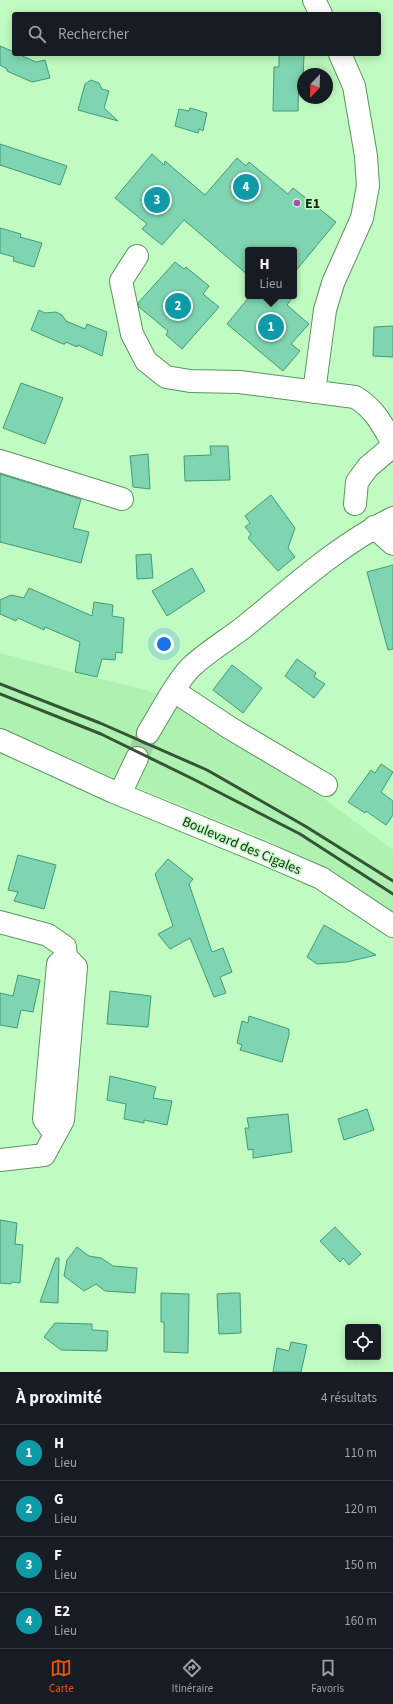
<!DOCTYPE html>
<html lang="fr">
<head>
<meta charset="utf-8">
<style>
  :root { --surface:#171b24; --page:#242831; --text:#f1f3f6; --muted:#9ea1a6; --line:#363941; --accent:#ea580c }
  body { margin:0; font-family:"Source Sans 3",sans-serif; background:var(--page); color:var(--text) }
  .controls { position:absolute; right:12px; bottom:12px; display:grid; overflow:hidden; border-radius:4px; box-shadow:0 2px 10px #0003 }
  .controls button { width:36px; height:36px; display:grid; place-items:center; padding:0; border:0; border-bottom:1px solid var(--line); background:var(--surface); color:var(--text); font:20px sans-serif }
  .compass { position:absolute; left:297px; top:68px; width:36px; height:36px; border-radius:50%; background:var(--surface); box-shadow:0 2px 10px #0003; rotate:203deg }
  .you { position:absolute; left:164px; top:644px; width:14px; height:14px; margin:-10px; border:3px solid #fff; border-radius:50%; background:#1a73e8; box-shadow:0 0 0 6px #1a73e833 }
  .badge { display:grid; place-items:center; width:26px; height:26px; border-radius:50%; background:var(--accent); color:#fff; font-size:13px; font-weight:700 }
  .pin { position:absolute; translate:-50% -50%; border:2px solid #fff; box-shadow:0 1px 4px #0006 }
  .popup { position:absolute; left:245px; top:247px; width:52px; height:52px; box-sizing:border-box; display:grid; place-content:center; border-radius:4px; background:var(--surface); filter:drop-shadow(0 1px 3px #0005); font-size:13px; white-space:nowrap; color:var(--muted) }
  .popup b { font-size:15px; color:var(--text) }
  .popup::after { content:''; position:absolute; left:50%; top:100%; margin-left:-8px; border:8px solid transparent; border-top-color:var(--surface) }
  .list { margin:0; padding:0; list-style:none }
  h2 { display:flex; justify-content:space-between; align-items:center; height:52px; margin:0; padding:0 16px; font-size:17px }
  h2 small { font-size:13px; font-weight:400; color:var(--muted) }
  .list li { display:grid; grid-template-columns:26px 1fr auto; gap:12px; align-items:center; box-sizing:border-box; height:56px; padding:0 16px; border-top:1px solid var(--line) }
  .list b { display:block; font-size:15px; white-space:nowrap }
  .list p { margin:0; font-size:13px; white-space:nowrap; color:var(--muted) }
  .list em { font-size:13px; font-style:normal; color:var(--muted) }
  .icon { flex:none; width:22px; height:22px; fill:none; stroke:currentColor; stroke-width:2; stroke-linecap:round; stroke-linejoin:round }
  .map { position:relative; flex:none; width:393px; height:1372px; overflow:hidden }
  .search { position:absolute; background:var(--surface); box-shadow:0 2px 10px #0003; left:12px; right:12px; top:12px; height:44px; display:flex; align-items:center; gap:10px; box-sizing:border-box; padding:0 14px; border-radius:4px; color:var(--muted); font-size:15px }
  .sheet { height:276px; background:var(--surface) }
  nav { display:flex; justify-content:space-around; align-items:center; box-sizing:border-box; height:56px; border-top:1px solid var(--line); background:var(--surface); font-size:11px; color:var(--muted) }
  nav a { display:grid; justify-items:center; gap:2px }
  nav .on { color:var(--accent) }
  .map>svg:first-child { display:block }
  .built { fill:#aff1b1 }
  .building { fill:#7fd5b1; stroke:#429a78 }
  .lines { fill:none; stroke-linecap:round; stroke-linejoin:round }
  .minor-tunnel { stroke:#9dd29f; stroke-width:22; stroke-dasharray:22 11; stroke-linecap:butt }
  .minor-casing { stroke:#5b945e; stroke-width:24 }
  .minor { stroke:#fff; stroke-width:22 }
  .rail { stroke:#355436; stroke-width:3 }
  .poi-dot { fill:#ac4bb2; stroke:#c0fcc1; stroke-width:1.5 }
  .labels { text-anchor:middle; stroke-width:3; stroke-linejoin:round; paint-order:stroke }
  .poi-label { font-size:14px; font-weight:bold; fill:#132b15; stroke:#c0fcc1; text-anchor:start }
  .street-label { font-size:14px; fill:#132b15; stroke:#c0fcc1 }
</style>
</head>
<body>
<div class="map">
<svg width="393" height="1372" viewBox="0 0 393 1372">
  <rect width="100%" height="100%" fill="#c0fcc1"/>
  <path class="built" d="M0,653L72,672L139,688L194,706L295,777L393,850V914L265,839L143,790L0,728Z"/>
  <path class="building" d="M0,46L14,52V54H18L36,62L45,60L50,78L32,82L7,71V69L0,65Z
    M279,54H304L303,79H299L298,111H273L274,67H279Z
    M91,80L99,83L102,89L109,91L104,108L118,121L78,110L85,84Z
    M190,108L207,113L203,131L199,129L198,133L175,126L179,109L189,111Z
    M0,144L67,166L60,185L0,165Z
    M152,154L164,165L165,161L205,195L237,158L246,166L249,162L288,194L293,188L336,222L294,273V250H248V275L184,220L162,245L142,229L147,224L115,198Z
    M0,228L21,234L20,237L42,243L34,267L13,261L14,257L0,253Z
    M175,262L184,269L186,267L209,286L203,294L219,307L182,349L166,335L168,331L139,307L138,303Z
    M250,296H294L287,305L309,324L291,344L300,351L283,371L227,324Z
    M39,310L45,313L56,312L62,315L66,321L85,329L87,324L107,332L102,356L78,345L77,347L66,342L65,344H63L31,330Z
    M393,326V357L373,356L374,327Z
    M21,383L63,398L45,444L3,428Z
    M210,446H228L230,480L185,481L184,456L211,455Z
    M148,454L150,489L133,487L130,456Z
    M0,474L81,499L73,528L89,532L81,563L0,542Z
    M271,495L295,528L288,548L295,557L278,571L248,538L251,534L245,527L250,523L245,516Z
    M151,554L153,578L137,579L136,555Z
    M393,565V649L388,650L367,572Z
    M192,568L205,591L167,616L152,591Z
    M29,588L92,616L94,602L113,605L112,616L124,618L122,653L116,652L115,660L102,659L97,677L75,672L80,642L45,627L44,630L18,618L16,621L0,614V600L11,595L24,598Z
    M297,659L316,673L314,677L325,684L314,698L285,676Z
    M232,665L262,688L243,713L213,690Z
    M381,764L393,772L381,792L393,801V815L386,825L366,811L365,813L348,802L371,770L375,773Z
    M18,855L56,865L44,909L14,901L18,892L8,890Z
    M168,859L193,879L189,884L212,952L223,948L232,972L220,977L226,993L214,997L190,938L170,949L158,934L173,926L155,874Z
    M324,925L376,955L347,962L317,964L307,957Z
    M18,975L40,980L33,1012L21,1010L17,1028L0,1025V993L13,996Z
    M110,991L151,996L148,1027L107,1024Z
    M249,1016L289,1029V1035L282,1062L240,1050L242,1045L237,1043L242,1021L248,1023Z
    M110,1076L156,1087L153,1098L172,1101L167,1125L144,1120V1123L124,1119L126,1104L107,1100Z
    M367,1109L374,1130L344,1140L338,1119Z
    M288,1114L292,1152L253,1158V1149L248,1150L245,1128H249L247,1118Z
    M0,1220L17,1223L15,1244L23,1245L20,1283L12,1282L11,1284L0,1283Z
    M335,1227L361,1254L349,1265L343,1258L340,1262L320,1241Z
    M77,1247L89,1256L101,1258L113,1266L137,1268L135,1293L105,1291L96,1284L84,1291L64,1276L67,1260Z
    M56,1258H59L58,1303L40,1302Z
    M161,1293L189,1294L188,1353L164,1352V1322H161Z
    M231,1293H240L241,1333L219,1334L217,1294Z
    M55,1323L92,1324V1330L108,1331L107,1351L61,1350L44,1337Z
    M291,1342L307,1345L301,1372H273L277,1348L289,1351Z"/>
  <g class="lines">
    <path class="minor-tunnel" d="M137,758L148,733"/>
    <g class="minor-casing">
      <path id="minor" d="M314,0L321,14
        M137,256L121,281L132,334L146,361L166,377L190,381L239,382L355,397C375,409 382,424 393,444
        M314,392L325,310L333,283L362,218L368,186L366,156L354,86L340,54
        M0,461L122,499
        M355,504L357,482L368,467L393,446
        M374,527L393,544
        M174,691L230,728L326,785
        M148,733C160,714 176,682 191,667C207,652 227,640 244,627C292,588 338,545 393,518
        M0,740L114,792L263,853L321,878L393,926
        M120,794L137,758
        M0,922L48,935L65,947L66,957L76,967L63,1120L44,1155L0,1160
        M54,1133L44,1119L58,964L66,957"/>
    </g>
    <use href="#minor" class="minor"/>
    <path class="rail" d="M0,684L100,723L207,770L305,826L393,881
      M0,694L101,734L195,780L300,834L393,894"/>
  </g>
  <circle class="poi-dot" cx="297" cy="203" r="4"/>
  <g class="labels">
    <g class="poi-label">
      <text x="305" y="208">E1</text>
    </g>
    <g class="street-label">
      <text transform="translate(242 845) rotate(23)" y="5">Boulevard des Cigales</text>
    </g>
  </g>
</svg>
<div class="controls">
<button><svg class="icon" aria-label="locate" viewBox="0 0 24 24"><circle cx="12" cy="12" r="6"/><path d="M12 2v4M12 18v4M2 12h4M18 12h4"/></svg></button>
</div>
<svg class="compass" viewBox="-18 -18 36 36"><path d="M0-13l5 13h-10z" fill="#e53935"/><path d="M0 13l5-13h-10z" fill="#9ea1a6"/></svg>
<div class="you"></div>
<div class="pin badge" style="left:271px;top:327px;background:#0f9aa8">1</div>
<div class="popup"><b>H</b>Lieu</div>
<div class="pin badge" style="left:178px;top:306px;background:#0f9aa8">2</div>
<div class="pin badge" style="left:157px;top:200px;background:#0f9aa8">3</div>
<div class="pin badge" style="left:246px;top:187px;background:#0f9aa8">4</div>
<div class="search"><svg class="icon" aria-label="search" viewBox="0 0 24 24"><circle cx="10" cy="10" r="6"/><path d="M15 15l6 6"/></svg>Rechercher</div>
</div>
<section class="sheet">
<h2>À proximité<small>4 résultats</small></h2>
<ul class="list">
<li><span class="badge" style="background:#0f9aa8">1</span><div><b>H</b><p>Lieu</p></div><em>110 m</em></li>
<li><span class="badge" style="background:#0f9aa8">2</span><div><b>G</b><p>Lieu</p></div><em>120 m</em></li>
<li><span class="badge" style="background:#0f9aa8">3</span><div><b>F</b><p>Lieu</p></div><em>150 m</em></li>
<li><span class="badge" style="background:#0f9aa8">4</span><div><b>E2</b><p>Lieu</p></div><em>160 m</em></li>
</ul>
</section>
<nav>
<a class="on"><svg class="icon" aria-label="map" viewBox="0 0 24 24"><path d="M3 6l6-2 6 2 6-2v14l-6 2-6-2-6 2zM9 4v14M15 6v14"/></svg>Carte</a>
<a><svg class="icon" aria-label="directions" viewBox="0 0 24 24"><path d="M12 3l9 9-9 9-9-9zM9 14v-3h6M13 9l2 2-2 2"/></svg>Itinéraire</a>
<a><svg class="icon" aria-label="saved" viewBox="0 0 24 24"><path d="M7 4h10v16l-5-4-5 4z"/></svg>Favoris</a>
</nav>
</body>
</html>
